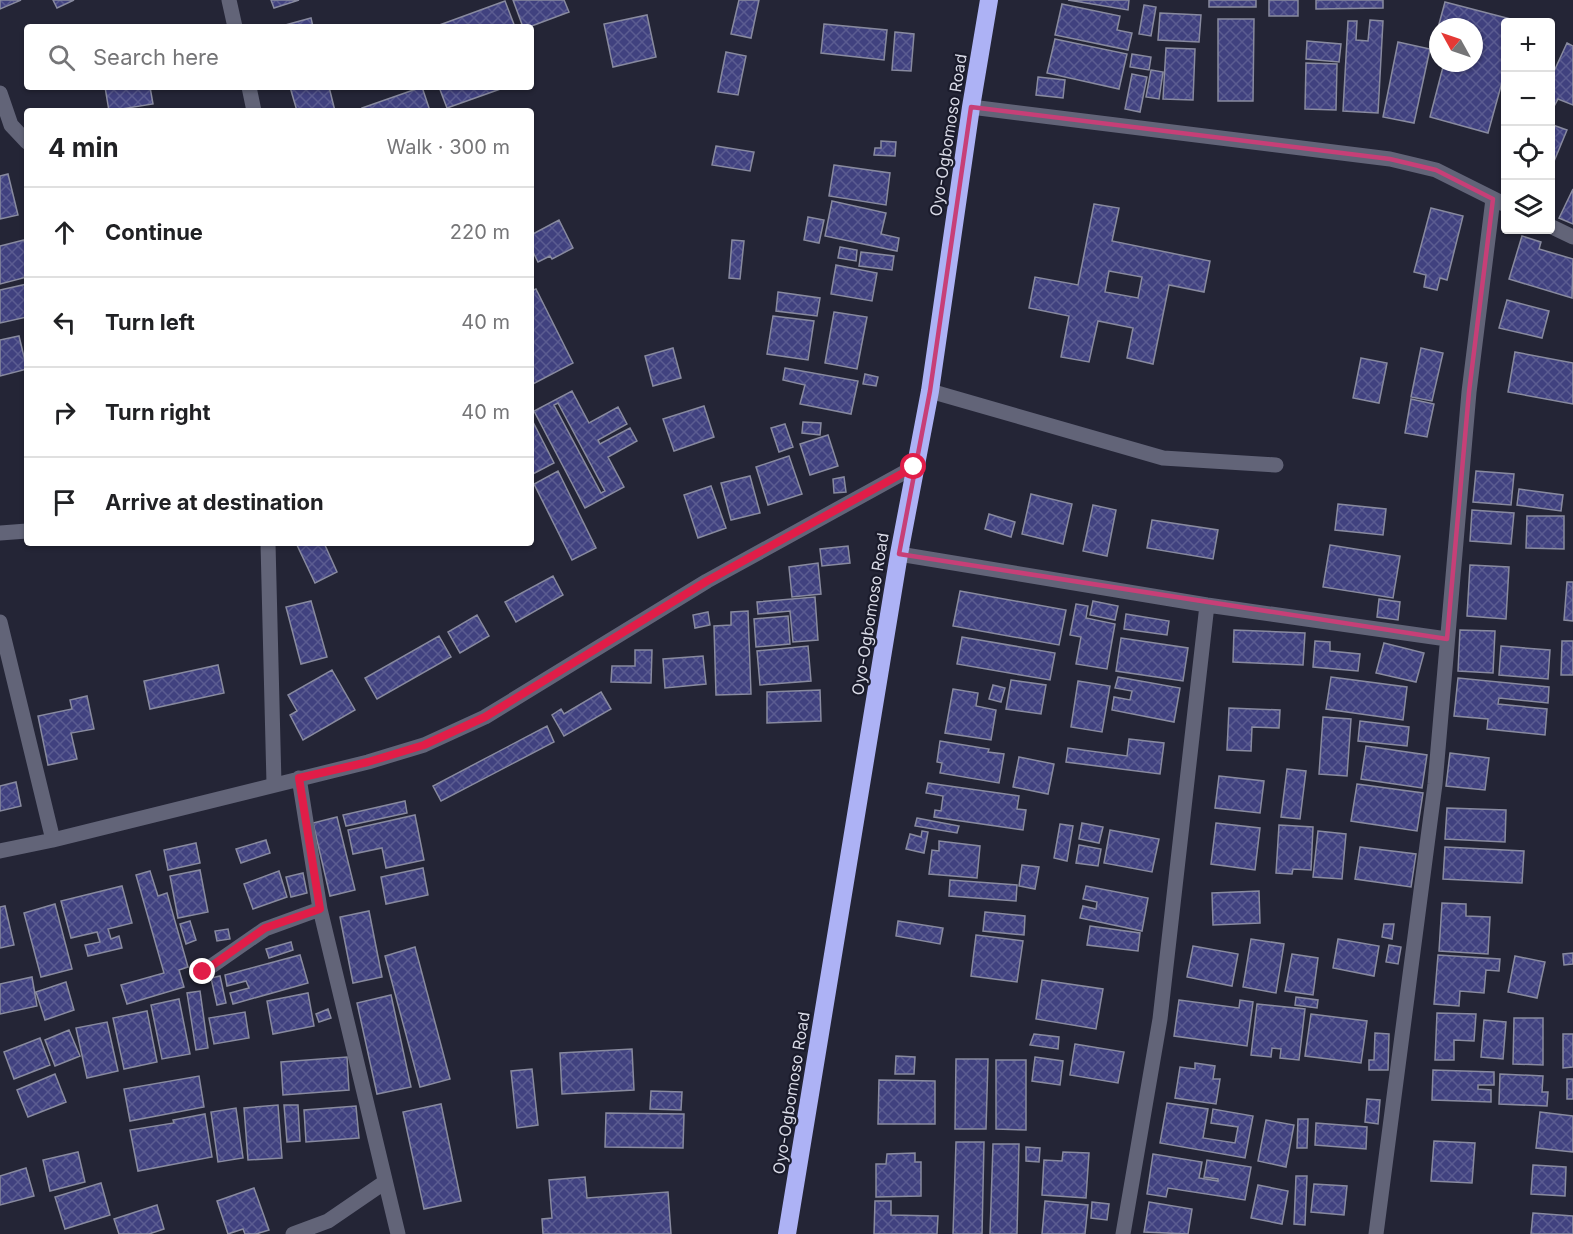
<!DOCTYPE html>
<html lang="en">
<head>
<meta charset="utf-8">
<style>
  :root { --surface:#fff; --page:#f6f6f6; --text:#202124; --muted:#757577; --line:#e0e0e0 }
  body { margin:0; font-family:Inter,sans-serif; background:var(--page); color:var(--text) }
  .controls { position:absolute; right:18px; top:18px; display:grid; overflow:hidden; border-radius:6px; box-shadow:0 2px 4px #0004 }
  .controls button { width:54px; height:54px; display:grid; place-items:center; padding:0; border:0; border-bottom:2px solid var(--line); background:var(--surface); color:var(--text); font:30px sans-serif }
  .compass { position:absolute; left:1429px; top:18px; width:54px; height:54px; border-radius:50%; background:var(--surface); box-shadow:0 2px 4px #0004; rotate:310deg }
  .stop { position:absolute; width:18px; height:18px; margin:-14px; border:4px solid #e11d48; border-radius:50%; background:#fff }
  .stop.end { background:#e11d48; border-color:#fff; box-shadow:0 2px 6px #0008 }
  .list { margin:0; padding:0; list-style:none }
  h2 { display:flex; justify-content:space-between; align-items:center; height:78px; margin:0; padding:0 24px; font-size:26px }
  h2 small { font-size:20px; font-weight:400; color:var(--muted) }
  .list li { display:grid; grid-template-columns:39px 1fr auto; gap:18px; align-items:center; box-sizing:border-box; height:90px; padding:0 24px; border-top:2px solid var(--line) }
  .list b { display:block; font-size:22px; white-space:nowrap }
  .list em { font-size:20px; font-style:normal; color:var(--muted) }
  .icon { flex:none; width:33px; height:33px; fill:none; stroke:currentColor; stroke-width:2; stroke-linecap:round; stroke-linejoin:round }
  .map { position:relative; flex:none; width:1573px; height:1234px; overflow:hidden }
  .search { position:absolute; background:var(--surface); box-shadow:0 2px 4px #0004; left:24px; top:24px; width:510px; height:66px; display:flex; align-items:center; gap:15px; box-sizing:border-box; padding:0 21px; border-radius:6px; color:var(--muted); font-size:22px }
  .panel { position:absolute; background:var(--surface); box-shadow:0 2px 4px #0004; left:24px; top:108px; width:510px; height:438px; border-radius:6px }
  .map>svg:first-child { display:block }
  .building { fill:url(#building-cross-hatch); stroke:#888a9f; stroke-width:1.5; fill-rule:evenodd }
  .lines { fill:none; stroke-linecap:round; stroke-linejoin:round }
  .minor { stroke:#626478; stroke-width:15 }
  .highway { stroke:#adb2f5; stroke-width:18 }
  .route { stroke:#e11d48; stroke-width:8 }
  .marked { fill:none; stroke:#c73f77; stroke-width:4.5; stroke-linejoin:round }
  .labels { text-anchor:middle; stroke-width:4.5; stroke-linejoin:round; paint-order:stroke }
  .street-label { font-size:16px; fill:#d9dae6; stroke:#1a1b2b }
</style>
</head>
<body>
<div class="map">
<svg width="1573" height="1234" viewBox="0 0 1573 1234">
  <defs>
    <pattern id="building-cross-hatch" width="8" height="8" patternUnits="userSpaceOnUse" patternTransform="scale(1.5)"><rect width="8" height="8" fill="#40417f"/><path d="M0 0l8 8M0 8l8-8" fill="none" stroke="#5b5c91"/></pattern>
  </defs>
  <rect width="100%" height="100%" fill="#242536"/>
  <path class="building" d="M0,0H21L0,9Z
    M53,0H74L57,8Z
    M271,0H299L274,8Z
    M513,0H564L569,12L529,27H523Z
    M739,0H759L751,38L731,34Z
    M1068,0H1129L1128,10Z
    M1209,0H1256V7H1209Z
    M1269,0H1298V16H1269Z
    M1316,0H1383V8L1316,9Z
    M505,1L515,27H434Z
    M1445,2L1522,22H1506V68L1488,133L1430,117L1444,63H1474V27H1451L1439,24Z
    M1062,4L1120,16L1117,30L1132,33L1128,50L1055,35Z
    M1144,5L1156,7L1151,36L1139,34Z
    M1160,13L1201,15L1199,42L1158,40Z
    M647,15L656,57L613,67L604,24Z
    M311,18L313,27H278Z
    M1218,19H1254L1253,101H1218Z
    M1370,20L1383,21L1378,113L1343,111L1348,21H1357L1356,40L1368,41Z
    M824,24L887,30L884,60L821,53Z
    M895,32L914,34L911,71L892,70Z
    M1055,39L1127,54L1119,89L1047,73Z
    M1307,41L1341,44L1339,62L1306,59Z
    M1398,42L1430,49L1414,123L1383,117Z
    M1567,43L1573,46V105L1558,99L1550,114V80Z
    M1166,48L1195,49L1193,100L1163,99Z
    M726,52L746,56L738,95L718,92Z
    M1132,54L1151,57L1149,70L1130,67Z
    M1306,63L1337,64L1336,110L1305,109Z
    M1151,70L1163,72L1159,99L1146,97Z
    M1132,74L1147,77L1140,112L1125,109Z
    M1038,77L1065,80L1063,98L1036,95Z
    M105,87H150L153,104L109,111Z
    M290,87H329L335,111H297Z
    M422,87L430,111H363L362,108Z
    M439,87H506L447,108Z
    M1550,124L1567,130L1550,171Z
    M881,141L896,142L895,156L874,155L875,148H881Z
    M716,146L754,152L750,171L712,165Z
    M834,165L890,173L886,205L829,196Z
    M8,174L18,215L0,219V176Z
    M1573,189V224L1559,218Z
    M832,201L886,213L881,234L899,238L897,251L825,236Z
    M1094,204L1119,208L1112,241L1210,261L1204,292L1169,285L1153,364L1127,358L1133,328L1098,321L1089,362L1061,357L1069,316L1029,308L1035,277L1078,285ZM1109,271L1142,277L1138,298L1105,292Z
    M1431,208L1463,216L1447,280L1440,278L1437,290L1424,287L1426,275L1414,272Z
    M808,217L824,220L819,243L804,240Z
    M559,220L573,248L552,259L550,256L538,262L531,248V235Z
    M1522,236L1541,242L1539,249L1573,259L1572,298L1509,279Z
    M24,240L27,253V277L0,284V246Z
    M732,240L744,241L740,279L729,278Z
    M840,247L857,250L856,261L838,258Z
    M861,252L894,256L892,270L859,266Z
    M836,265L877,273L872,301L831,294Z
    M27,284V317L0,323V290Z
    M536,289L573,363L531,385V291Z
    M778,292L820,298L817,316L776,311Z
    M1507,300L1549,311L1542,338L1499,328Z
    M834,312L867,317L857,369L825,363Z
    M773,316L814,321L808,360L767,354Z
    M19,336L27,369L0,376V340Z
    M673,348L681,378L653,386L645,356Z
    M1421,348L1443,353L1432,401L1411,397Z
    M1515,352L1573,363V404L1508,392Z
    M1361,358L1387,363L1379,403L1353,398Z
    M785,368L858,381L851,414L800,404L805,385L783,380Z
    M865,374L878,377L876,386L863,384Z
    M572,391L589,423L618,407L627,424L598,440L600,444L630,428L637,441L608,457L624,487L585,508L534,411ZM558,403L605,491L601,493L554,405Z
    M1411,399L1434,404L1427,437L1405,433Z
    M704,406L714,437L674,451L663,419Z
    M531,418L554,463L531,475Z
    M803,422L821,423L820,435L802,433Z
    M785,424L793,447L779,452L771,428Z
    M828,435L838,466L810,475L800,444Z
    M789,456L802,494L768,505L756,467Z
    M558,471L596,548L572,560L534,484Z
    M1476,471L1514,474L1511,505L1473,502Z
    M750,476L760,513L731,520L721,483Z
    M844,477L846,492L834,493L833,479Z
    M711,486L726,528L698,538L684,495Z
    M1519,489L1563,495L1561,511L1517,505Z
    M1031,494L1072,504L1063,544L1022,534Z
    M1338,504L1386,509L1383,535L1335,530Z
    M1093,505L1116,510L1107,556L1083,551Z
    M1472,510L1514,513L1511,544L1470,541Z
    M989,514L1015,522L1011,537L985,529Z
    M1527,516H1564V549L1526,548Z
    M1152,520L1218,530L1213,559L1147,548Z
    M296,543H324L337,572L315,583Z
    M1330,545L1400,556L1393,598L1323,587Z
    M848,546L850,563L822,566L820,549Z
    M818,563L821,594L792,597L789,567Z
    M1470,565L1509,567L1506,619L1467,616Z
    M553,576L563,595L516,622L505,602Z
    M1567,582H1573V621L1564,620Z
    M960,591L1066,610L1059,645L953,626Z
    M815,597L818,640L793,642L790,611L758,614L757,602Z
    M1379,599L1400,602L1398,620L1377,617Z
    M311,601L327,657L301,664L286,607Z
    M1093,601L1118,606L1115,620L1090,615Z
    M1076,604L1088,606L1086,618L1115,624L1107,669L1076,664L1081,637L1070,635Z
    M748,611L751,694L716,695L714,626L731,625V612Z
    M708,612L710,625L695,628L693,615Z
    M1126,614L1169,621L1167,635L1124,629Z
    M477,615L489,636L460,653L448,632Z
    M788,616L790,644L756,647L754,619Z
    M1234,630L1305,633L1303,665L1233,662Z
    M1460,630L1495,631L1493,673L1458,671Z
    M439,636L451,657L377,699L365,678Z
    M962,637L1055,653L1050,680L957,664Z
    M1121,638L1188,648L1183,681L1116,671Z
    M1315,641L1330,642V651L1360,654L1358,671L1313,667Z
    M1562,641H1573V675H1561Z
    M1384,643L1424,653L1416,682L1376,673Z
    M808,646L811,681L760,685L757,651Z
    M1501,646L1550,650L1548,679L1499,675Z
    M635,650H652L651,683L611,682L612,666H635Z
    M703,656L706,684L665,688L663,659Z
    M218,665L224,693L150,709L144,681Z
    M332,670L355,710L303,740L290,715L297,711L288,695Z
    M1118,677L1180,688L1174,722L1112,710L1114,697L1130,700L1132,691L1115,688Z
    M1331,677L1407,687L1403,720L1326,709Z
    M1458,678L1549,687L1548,703L1499,698L1498,704L1547,709L1545,735L1487,729L1488,719L1454,716Z
    M1011,680L1046,685L1041,714L1006,709Z
    M1078,681L1110,686L1102,732L1071,727Z
    M993,685L1005,688L1001,702L989,699Z
    M953,689L978,693L976,706L996,710L991,740L945,733Z
    M820,690L821,721L767,723V692Z
    M601,692L611,709L564,736L552,715L561,709L564,714Z
    M87,696L94,729L71,733L77,759L48,765L38,716L72,709L70,700Z
    M1229,708L1280,710L1279,728L1252,727L1251,751L1227,750Z
    M1323,717L1351,719L1347,776L1319,774Z
    M1360,721L1409,727L1407,746L1358,741Z
    M547,726L554,742L441,801L433,786Z
    M1129,739L1164,743L1160,774L1066,762L1068,748L1127,756Z
    M940,741L989,749L988,752L1004,754L999,783L940,773L942,763L937,762Z
    M1366,746L1427,755L1422,788L1361,779Z
    M1450,753L1489,758L1485,790L1446,786Z
    M1019,757L1054,764L1048,794L1013,787Z
    M1287,769L1306,771L1300,819L1281,817Z
    M1219,776L1264,781L1260,813L1215,808Z
    M16,782L21,806L0,811V786Z
    M928,783L1019,796L1017,809L1026,810L1023,830L934,817L935,810L941,811L943,796L926,793Z
    M1357,784L1423,793L1417,831L1351,821Z
    M405,801L407,813L346,826L343,815Z
    M1447,808L1506,810L1505,842L1445,839Z
    M415,815L424,860L386,868L382,848L353,854L348,830Z
    M337,817L355,890L330,896L313,823Z
    M917,818L959,826L957,833L915,826Z
    M1082,823L1103,827L1099,843L1079,839Z
    M1216,823L1260,828L1255,870L1211,864Z
    M1060,824L1073,826L1067,861L1054,858Z
    M1279,825L1313,827L1311,870L1293,869L1292,874L1276,873Z
    M1110,830L1159,839L1152,872L1104,863Z
    M922,831L928,832L924,853L906,849L910,834L921,837Z
    M1318,831L1346,834L1342,879L1313,877Z
    M266,840L270,853L241,863L236,849Z
    M939,841L980,846L977,878L929,874L932,850L939,851Z
    M196,843L200,863L168,870L164,850Z
    M1079,845L1101,849L1098,866L1076,863Z
    M1360,847L1416,854L1411,887L1355,879Z
    M1445,847L1524,851L1522,883L1443,879Z
    M1022,865L1039,867L1035,889L1019,886Z
    M423,868L428,895L386,904L381,877Z
    M200,870L208,912L178,918L170,876Z
    M150,871L158,896L167,893L188,967L179,970L184,987L127,1004L121,985L164,973L136,875Z
    M279,871L287,897L253,909L244,884Z
    M303,873L307,893L291,897L286,877Z
    M950,880L1017,885L1016,901L949,896Z
    M122,886L132,923L108,929L111,939L119,936L122,948L88,956L85,945L100,942L97,932L71,938L61,901Z
    M1086,886L1148,898L1142,931L1080,918L1083,906L1096,909L1097,902L1083,899Z
    M1259,891L1260,923L1213,925L1212,893Z
    M1442,903L1466,904V916L1490,917L1488,954L1439,951Z
    M55,904L72,969L41,977L24,913Z
    M5,906L14,945L0,948V907Z
    M369,911L382,977L353,983L340,917Z
    M985,912L1025,916L1024,935L983,931Z
    M190,921L196,940L186,944L180,924Z
    M898,921L943,928L940,944L896,936Z
    M1384,924H1394L1392,939L1382,937Z
    M1090,926L1140,933L1138,951L1087,945Z
    M228,929L230,939L217,941L215,931Z
    M976,935L1023,941L1017,982L971,976Z
    M1251,939L1284,944L1276,993L1243,987Z
    M1338,939L1379,946L1374,976L1333,968Z
    M291,942L293,950L269,958L266,949Z
    M1389,945L1401,947L1398,964L1386,962Z
    M1193,946L1238,954L1232,986L1187,977Z
    M415,947L450,1079L420,1087L385,956Z
    M1573,953V964L1564,965L1563,954Z
    M1292,954L1318,958L1313,995L1285,991Z
    M300,955L308,983L233,1004L230,993L249,988L246,981L227,986L225,975Z
    M1438,955L1500,959L1499,971L1486,970L1484,993L1460,991L1459,1006L1434,1004Z
    M1515,956L1545,962L1537,998L1508,992Z
    M220,976L226,1003L217,1005L211,978Z
    M32,977L37,1006L0,1014V984Z
    M1042,980L1103,989L1096,1029L1036,1019Z
    M66,982L74,1010L45,1020L36,992Z
    M200,991L208,1048L196,1050L187,993Z
    M308,993L314,1026L273,1034L267,1001Z
    M391,995L411,1087L377,1094L357,1003Z
    M1296,997L1318,1000L1317,1008L1295,1005Z
    M179,999L190,1054L162,1059L151,1005Z
    M1179,1000L1239,1008L1240,1000L1253,1002L1247,1046L1174,1036Z
    M1257,1004L1305,1009L1299,1060L1280,1058L1281,1049L1272,1048L1271,1057L1251,1055Z
    M328,1009L331,1018L319,1022L316,1014Z
    M147,1011L157,1062L124,1069L113,1018Z
    M245,1012L249,1038L214,1044L209,1018Z
    M1437,1013L1476,1014L1474,1041L1454,1040V1060H1435Z
    M1311,1014L1367,1021L1361,1063L1305,1056Z
    M1514,1018H1543V1065L1513,1064Z
    M1484,1020L1506,1022L1503,1059L1481,1057Z
    M107,1022L118,1071L87,1078L76,1028Z
    M69,1030L80,1056L55,1066L45,1040Z
    M1375,1033L1389,1034L1388,1070H1369V1060H1374Z
    M1034,1034L1059,1037L1058,1049L1030,1045Z
    M1563,1034H1573V1067L1563,1068Z
    M40,1038L50,1065L14,1079L4,1052Z
    M1075,1044L1124,1052L1118,1083L1070,1075Z
    M632,1049L634,1090L562,1094L560,1053Z
    M896,1056L915,1057L914,1074H895Z
    M347,1057L349,1090L283,1095L281,1062Z
    M1035,1057L1063,1061L1060,1085L1032,1081Z
    M956,1059H988L986,1129H955Z
    M996,1060H1026V1130L996,1129Z
    M1195,1063L1215,1066L1213,1079H1220L1216,1104L1175,1098L1180,1067L1195,1069Z
    M532,1069L538,1125L517,1128L511,1071Z
    M1433,1070L1494,1072V1085H1478V1089L1491,1090V1102L1432,1100Z
    M55,1074L66,1102L28,1117L17,1090Z
    M1500,1074L1543,1076L1542,1092H1548L1547,1106L1499,1104Z
    M199,1076L204,1107L130,1121L124,1089Z
    M1567,1079H1573V1099H1567Z
    M879,1080L935,1081V1124H878Z
    M651,1091L682,1092L681,1110L650,1109Z
    M1367,1099L1380,1100L1378,1124L1365,1122Z
    M1167,1103L1208,1109L1203,1138L1235,1143L1238,1127L1211,1123L1213,1109L1253,1116L1245,1158L1160,1143Z
    M441,1104L461,1201L424,1209L403,1112Z
    M278,1105L282,1158L248,1160L244,1108Z
    M284,1105H298L300,1141L287,1142Z
    M356,1106L359,1138L306,1142L304,1110Z
    M236,1108L243,1158L218,1162L211,1112Z
    M1540,1112L1573,1116V1152L1536,1148Z
    M606,1113L684,1114L683,1148L605,1147Z
    M205,1114L212,1157L138,1171L130,1130L174,1123L173,1120Z
    M1298,1119H1308L1307,1148H1297Z
    M1266,1120L1294,1125L1286,1167L1258,1161Z
    M1316,1123L1367,1127L1366,1149L1315,1145Z
    M1434,1141L1475,1143L1472,1183L1431,1181Z
    M956,1142H984L982,1234H953Z
    M993,1144H1019L1017,1234H990Z
    M1026,1147L1040,1148L1039,1162L1026,1161Z
    M78,1152L85,1182L50,1191L43,1160Z
    M1063,1152L1089,1153L1086,1198L1042,1195L1044,1160L1062,1161Z
    M915,1153V1162H921V1196L876,1197V1164H886L887,1154Z
    M1153,1154L1202,1162L1199,1178L1218,1181V1179L1204,1177L1207,1160L1251,1167L1245,1200L1168,1188L1166,1197L1147,1194Z
    M1533,1165L1566,1167L1565,1196L1531,1194Z
    M26,1168L34,1196L0,1205V1176Z
    M1296,1176H1307L1305,1225L1294,1224Z
    M585,1177L587,1198L668,1192L671,1234H543L542,1219L552,1218L549,1180Z
    M101,1183L110,1215L65,1229L55,1197Z
    M1314,1184L1347,1186L1344,1215L1311,1212Z
    M1258,1185L1288,1191L1282,1224L1251,1218Z
    M254,1188L269,1230L256,1234H245L243,1229L228,1234L217,1201Z
    M875,1201H891V1215L938,1216L937,1234H874Z
    M1045,1201L1088,1205L1085,1234H1042Z
    M1092,1202L1109,1204L1107,1220L1091,1218Z
    M1149,1202L1192,1209L1188,1234L1144,1232Z
    M157,1205L164,1229L149,1234H119L114,1219Z
    M1533,1213L1573,1216V1234H1531Z"/>
  <g class="lines">
    <path class="minor" d="M229,0L235,27
      M249,87L254,111
      M0,93L11,125L27,142
      M971,107L1390,159L1436,170L1506,205
      M1550,226L1573,237
      M930,391L1163,458L1276,465
      M0,533L27,531
      M268,543L274,784
      M899,554L1207,605L1447,639
      M0,622L53,840
      M299,778L320,909L398,1234
      M0,851L53,840L368,762L424,745L485,717L707,581L914,467
      M203,972L265,929L320,909
      M293,1234L328,1221L385,1182
      M1123,1234L1160,1019L1207,605
      M1376,1234L1435,784L1469,392L1493,199"/>
    <path class="highway" d="M787,1234L899,554L930,391L971,107L989,0"/>
  </g>
  <g class="lines">
    <path class="route" d="M203,972L265,928L320,909L299,778L368,762L424,745L485,717L707,581L914,467"/>
  </g>
  <path class="marked" d="M971,107L1390,159L1436,170L1493,199L1469,392L1447,639L899,554L930,391Z"/>
  <g class="labels">
    <g class="street-label">
      <text transform="translate(948 135) rotate(-81)" y="6">Oyo-Ogbomoso Road</text>
      <text transform="translate(870 614) rotate(-81)" y="6">Oyo-Ogbomoso Road</text>
      <text transform="translate(791 1093) rotate(-81)" y="6">Oyo-Ogbomoso Road</text>
    </g>
  </g>
</svg>
<div class="controls">
<button>+</button>
<button>−</button>
<button><svg class="icon" aria-label="locate" viewBox="0 0 24 24"><circle cx="12" cy="12" r="6"/><path d="M12 2v4M12 18v4M2 12h4M18 12h4"/></svg></button>
<button><svg class="icon" aria-label="layers" viewBox="0 0 24 24"><path d="M12 4l9 5-9 5-9-5zM3 14l9 5 9-5"/></svg></button>
</div>
<svg class="compass" viewBox="-18 -18 36 36"><path d="M0-13l5 13h-10z" fill="#e53935"/><path d="M0 13l5-13h-10z" fill="#757577"/></svg>
<div class="stop" style="left:914px;top:467px"></div>
<div class="stop end" style="left:203px;top:972px"></div>
<div class="search"><svg class="icon" aria-label="search" viewBox="0 0 24 24"><circle cx="10" cy="10" r="6"/><path d="M15 15l6 6"/></svg>Search here</div>
<section class="panel">
<h2>4 min<small>Walk · 300 m</small></h2>
<ul class="list">
<li><svg class="icon" aria-label="ahead" viewBox="0 0 24 24"><path d="M12 20V5M6 11l6-6 6 6"/></svg><div><b>Continue</b></div><em>220 m</em></li>
<li><svg class="icon" aria-label="left" viewBox="0 0 24 24"><path d="M17 20v-9H6M10 6l-5 5 5 5"/></svg><div><b>Turn left</b></div><em>40 m</em></li>
<li><svg class="icon" aria-label="right" viewBox="0 0 24 24"><path d="M7 20v-9h11M14 6l5 5-5 5"/></svg><div><b>Turn right</b></div><em>40 m</em></li>
<li><svg class="icon" aria-label="arrive" viewBox="0 0 24 24"><path d="M6 21V4h12l-3 4 3 4H6"/></svg><div><b>Arrive at destination</b></div></li>
</ul>
</section>
</div>
</body>
</html>
